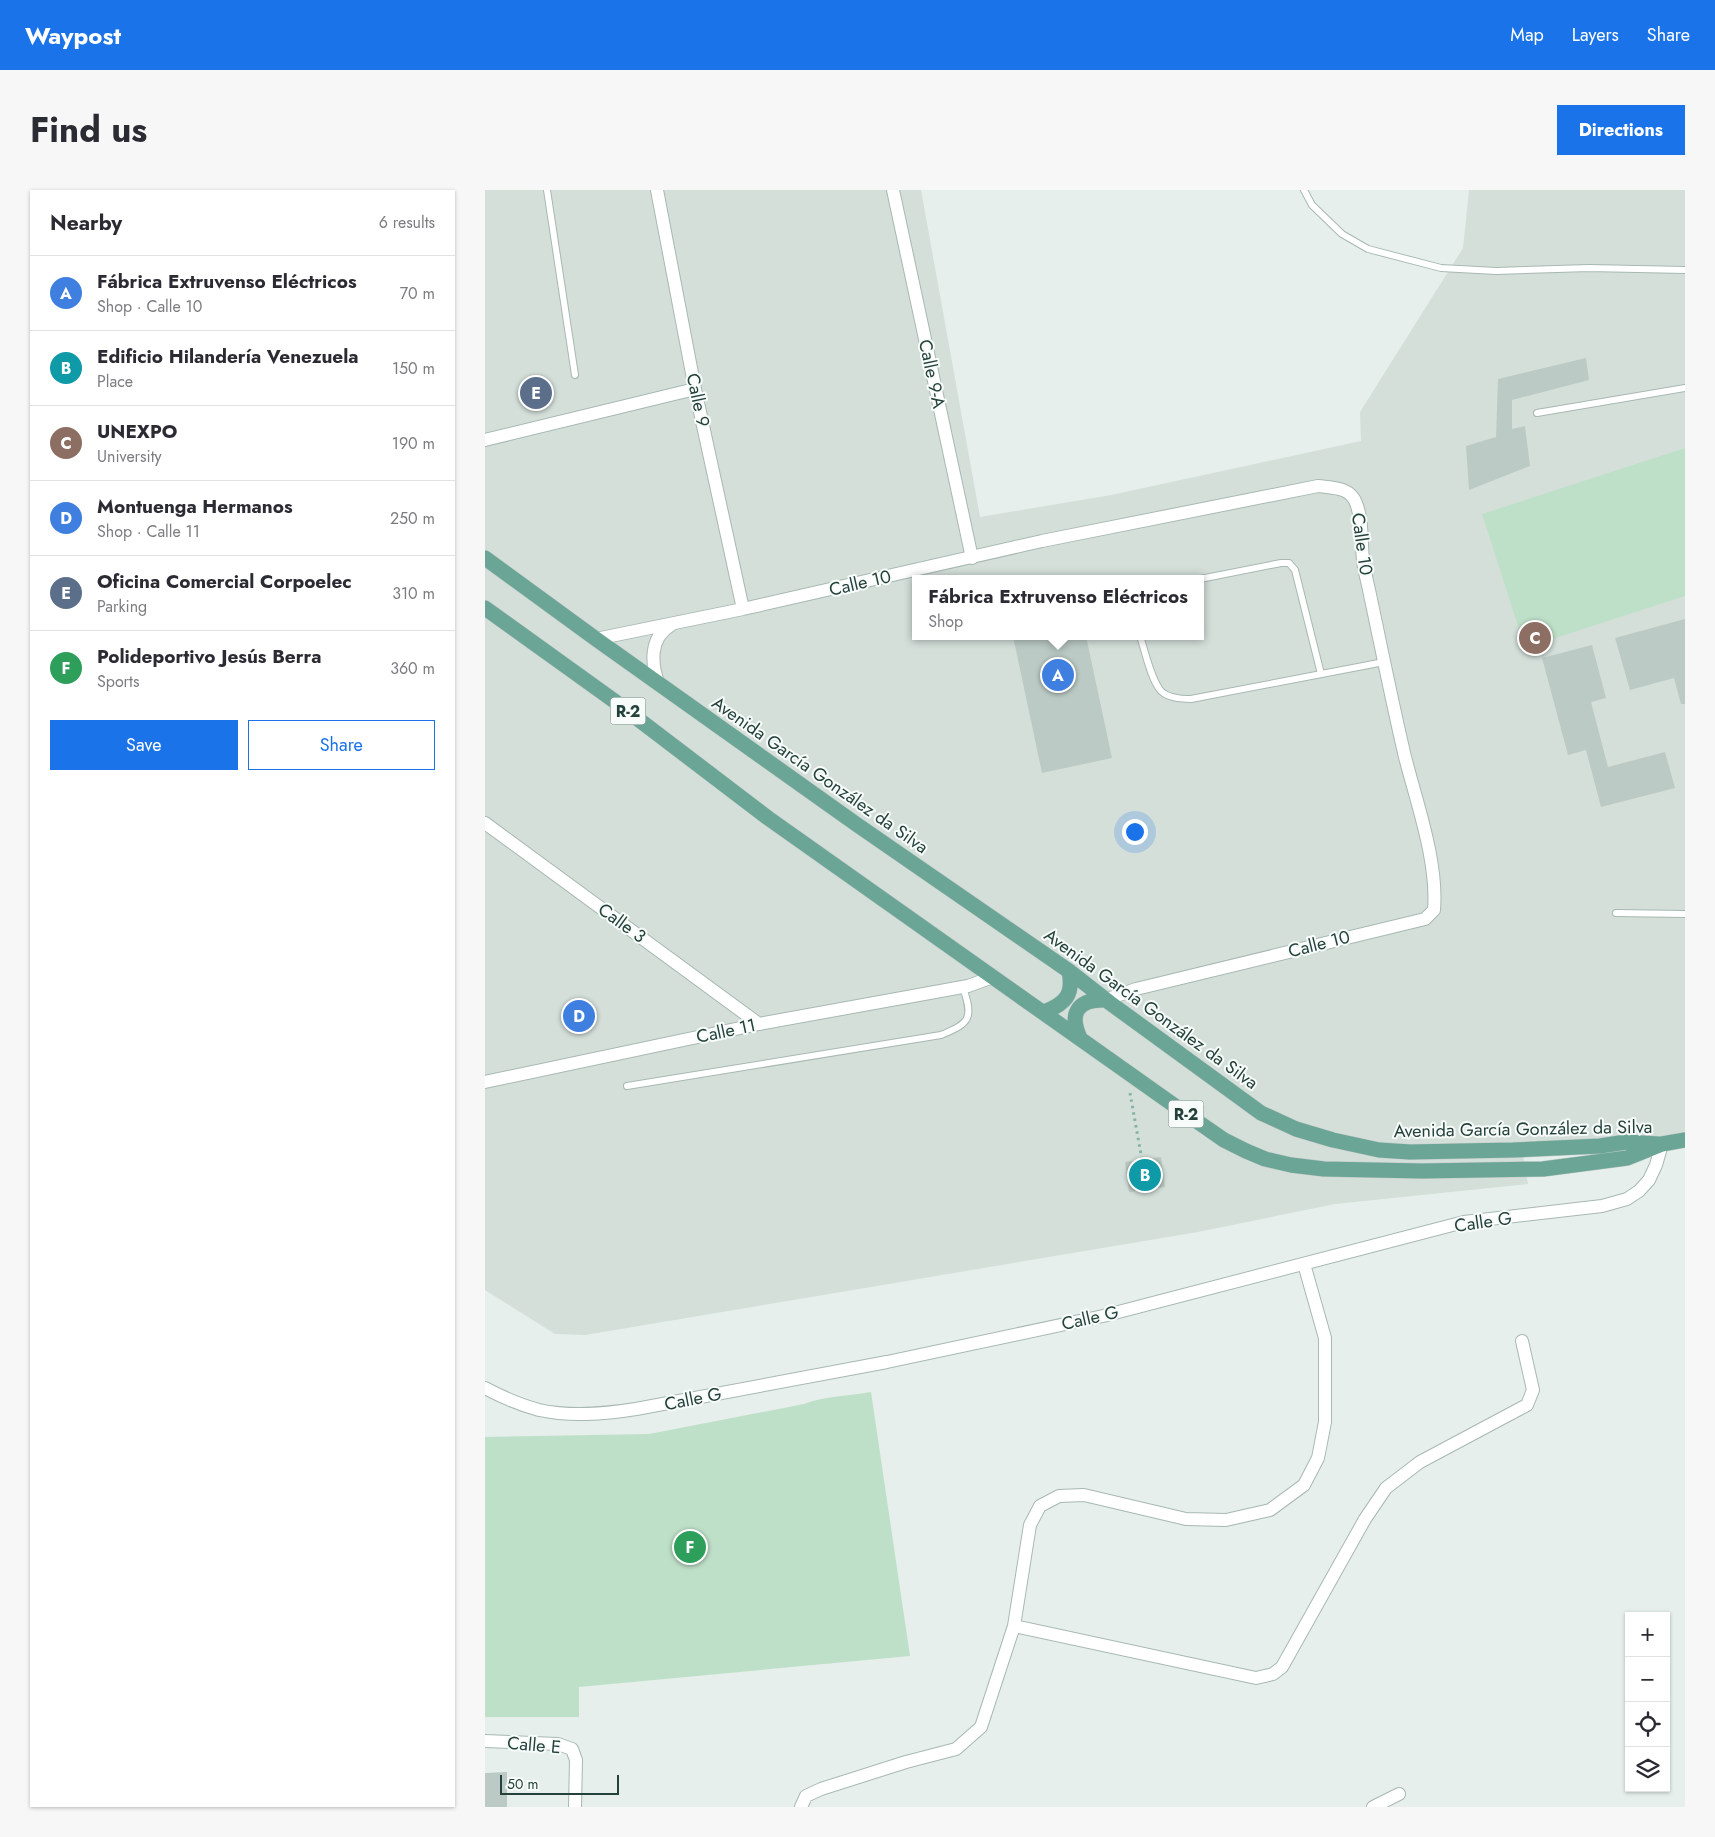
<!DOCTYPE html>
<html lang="en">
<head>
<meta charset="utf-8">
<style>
  :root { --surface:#fff; --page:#f7f7f7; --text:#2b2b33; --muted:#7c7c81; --line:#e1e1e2; --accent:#1a73e8 }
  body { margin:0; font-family:Jost,sans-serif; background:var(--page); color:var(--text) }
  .controls { position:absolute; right:15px; bottom:15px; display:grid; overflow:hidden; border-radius:0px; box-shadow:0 1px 4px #0004 }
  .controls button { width:45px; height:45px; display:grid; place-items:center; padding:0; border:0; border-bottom:1px solid var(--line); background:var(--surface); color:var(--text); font:25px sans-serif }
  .scale { position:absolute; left:15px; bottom:12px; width:119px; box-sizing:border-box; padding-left:5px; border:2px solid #24423a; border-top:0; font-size:14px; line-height:18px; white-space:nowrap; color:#24423a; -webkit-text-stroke:4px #f7fbf9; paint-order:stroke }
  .you { position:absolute; left:649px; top:641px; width:18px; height:18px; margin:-12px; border:4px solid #fff; border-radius:50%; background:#1a73e8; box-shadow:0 0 0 8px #1a73e833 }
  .badge { display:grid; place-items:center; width:32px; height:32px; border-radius:50%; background:var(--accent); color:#fff; font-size:16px; font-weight:700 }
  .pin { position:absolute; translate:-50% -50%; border:2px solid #fff; box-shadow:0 1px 5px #0006 }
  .popup { position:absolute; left:427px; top:385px; width:292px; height:65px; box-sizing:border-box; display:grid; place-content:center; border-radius:0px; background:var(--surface); filter:drop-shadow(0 1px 4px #0005); font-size:16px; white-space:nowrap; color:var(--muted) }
  .popup b { font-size:19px; color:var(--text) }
  .popup::after { content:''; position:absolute; left:50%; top:100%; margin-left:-10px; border:10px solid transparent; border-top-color:var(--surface) }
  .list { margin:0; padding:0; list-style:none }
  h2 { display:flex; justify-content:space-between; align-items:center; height:65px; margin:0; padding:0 20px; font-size:21px }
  h2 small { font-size:16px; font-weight:400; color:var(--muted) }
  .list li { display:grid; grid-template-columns:32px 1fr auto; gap:15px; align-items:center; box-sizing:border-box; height:75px; padding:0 20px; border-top:1px solid var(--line) }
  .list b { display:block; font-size:19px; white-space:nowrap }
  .list p { margin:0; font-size:16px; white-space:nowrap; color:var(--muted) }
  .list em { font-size:16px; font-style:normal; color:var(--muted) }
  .actions { display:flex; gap:10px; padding:15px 20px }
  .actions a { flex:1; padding:11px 0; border:1px solid var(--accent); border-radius:0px; text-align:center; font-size:18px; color:var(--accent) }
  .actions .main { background:var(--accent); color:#fff }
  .icon { flex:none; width:28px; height:28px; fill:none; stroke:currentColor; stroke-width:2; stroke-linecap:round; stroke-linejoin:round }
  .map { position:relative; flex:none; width:1200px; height:1617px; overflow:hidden; border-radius:0px }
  header { display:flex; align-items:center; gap:30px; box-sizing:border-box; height:70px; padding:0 25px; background:var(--accent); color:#fff }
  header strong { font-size:24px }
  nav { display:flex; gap:28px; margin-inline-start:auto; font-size:18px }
  .intro { display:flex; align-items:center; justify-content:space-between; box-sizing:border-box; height:120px; padding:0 30px }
  h1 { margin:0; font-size:35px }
  .button { padding:12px 22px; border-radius:0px; background:var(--accent); color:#fff; font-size:18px; font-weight:700 }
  main { display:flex; gap:30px; padding:0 30px }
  aside { flex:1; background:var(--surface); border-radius:0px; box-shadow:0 1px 4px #0004 }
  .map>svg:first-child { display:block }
  .built { fill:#d4dfda; fill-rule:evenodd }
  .green { fill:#bfe0c8 }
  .building { fill:#bbcac4 }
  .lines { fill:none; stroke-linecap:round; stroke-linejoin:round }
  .lane-casing { stroke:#a8b8b2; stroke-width:8 }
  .street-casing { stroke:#a8b8b2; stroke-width:14 }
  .primary-casing { stroke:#c2cac8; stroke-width:16 }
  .path { stroke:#86b3a5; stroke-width:3; stroke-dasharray:2.5 4; stroke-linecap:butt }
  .lane { stroke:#fff; stroke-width:6 }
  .street { stroke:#fff; stroke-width:12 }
  .primary { stroke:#6aa596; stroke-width:15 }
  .labels { text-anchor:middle; stroke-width:4; stroke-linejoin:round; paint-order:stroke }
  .shield { fill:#f7fbf9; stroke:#637a73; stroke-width:1 }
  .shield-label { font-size:16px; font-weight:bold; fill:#24423a }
  .street-label { font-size:18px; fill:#24423a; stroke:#f7fbf9 }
</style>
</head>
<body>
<header>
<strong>Waypost</strong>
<nav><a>Map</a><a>Layers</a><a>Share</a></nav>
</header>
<div class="intro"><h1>Find us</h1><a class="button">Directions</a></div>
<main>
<aside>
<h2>Nearby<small>6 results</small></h2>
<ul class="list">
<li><span class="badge" style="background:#3f7fe0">A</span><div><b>Fábrica Extruvenso Eléctricos</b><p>Shop · Calle 10</p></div><em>70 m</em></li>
<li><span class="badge" style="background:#0f9aa8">B</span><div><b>Edificio Hilandería Venezuela</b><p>Place</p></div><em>150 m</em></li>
<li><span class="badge" style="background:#8d6e63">C</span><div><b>UNEXPO</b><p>University</p></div><em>190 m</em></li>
<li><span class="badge" style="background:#3f7fe0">D</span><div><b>Montuenga Hermanos</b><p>Shop · Calle 11</p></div><em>250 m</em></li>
<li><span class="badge" style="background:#5c6f8a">E</span><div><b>Oficina Comercial Corpoelec</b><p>Parking</p></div><em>310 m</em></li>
<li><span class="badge" style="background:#2e9e5b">F</span><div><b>Polideportivo Jesús Berra</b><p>Sports</p></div><em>360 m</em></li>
</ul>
<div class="actions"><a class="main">Save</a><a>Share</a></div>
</aside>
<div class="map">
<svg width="1200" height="1617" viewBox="0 0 1200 1617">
  <rect width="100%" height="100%" fill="#e6efeb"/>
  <path class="built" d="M0,0H436L495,327L626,305L876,251L875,222L978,58L984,0H1200V950L1037,960L1043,994L850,1014L713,1042L100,1145L70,1144L0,1100ZM430,389H716V446H430Z"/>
  <path class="green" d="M1200,258V406L1040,458L997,324Z
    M386,1202L425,1466L94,1497V1527H0V1247L164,1244L319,1214C340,1206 364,1206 386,1202Z"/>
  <path class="building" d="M1101,168L1104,190L1027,210V239L1040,236L1045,276L984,300L981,256L1011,247L1013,189Z
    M1200,429V514H1196L1189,488L1145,500L1130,448Z
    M528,446H601L627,568L557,583Z
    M1107,455L1121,508L1106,512L1123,577L1180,562L1190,598L1116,617L1101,560L1083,565L1057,468Z
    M676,967L680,997L644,1002L640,972Z
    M22,1582V1617H0V1583Z"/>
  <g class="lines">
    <g class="lane-casing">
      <path id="lane" d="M62,0L90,185
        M819,0L827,15L857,44L883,59L956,78L1011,81L1104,78L1200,80
        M1052,223L1200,198
        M715,389L796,373H804L810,380L836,484
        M655,446C660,461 666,490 676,501C683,508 696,509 706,509L899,472
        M1131,723L1200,724
        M142,896L456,845C486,833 488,828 478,797"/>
    </g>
    <g class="street-casing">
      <path id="street" d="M172,0L210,199L258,419
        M408,0L487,368
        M0,250L210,199
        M111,449L258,419L557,351L833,296C848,298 865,297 871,313C878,330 876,352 878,370C879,380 882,390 884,400C896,456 907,512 920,567C932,614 953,672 949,720L940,729L651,799L620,810
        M174,495C166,474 164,448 186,435
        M0,633L274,834
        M0,892L274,834L483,796L508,787
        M0,1198C17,1207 35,1215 54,1220C86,1227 119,1224 151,1219L402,1172L618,1126L979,1032L1117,1016L1142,1009L1154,1001L1164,990L1171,975L1177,954
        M529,1436L771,1488L788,1484L797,1477L880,1329L901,1298L935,1272L1042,1215L1048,1200L1037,1151
        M0,1551L73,1554L87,1559L91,1570L90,1617
        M316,1617L321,1606L336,1599L421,1572L471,1559L496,1537L529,1436L545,1335L555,1316L574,1306L599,1305L701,1329L741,1330L785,1320L819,1295L833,1268L840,1232V1148L819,1074
        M888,1617L914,1604"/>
    </g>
    <g class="primary-casing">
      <path id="primary" d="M0,368L111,449L371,634L584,781L625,813L776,923L811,939L848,950L894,960L925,962L1028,960L1115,956L1141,952L1173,954
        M0,418L128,510L283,628L700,923L739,950L761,961L780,969L806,975L839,979L937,981L1058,979L1142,968L1177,954L1200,950
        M559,822C580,814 589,805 584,781
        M595,848C584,824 592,809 620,810"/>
    </g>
    <path class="path" d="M645,903L657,970"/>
    <use href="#lane" class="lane"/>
    <use href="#street" class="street"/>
    <use href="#primary" class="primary"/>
  </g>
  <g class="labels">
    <g class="shield">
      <rect x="125.5" y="507.5" width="35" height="27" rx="4"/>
      <rect x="683.5" y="910.5" width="35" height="27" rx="4"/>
    </g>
    <g class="shield-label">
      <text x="143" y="527">R-2</text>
      <text x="701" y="930">R-2</text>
    </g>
    <g class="street-label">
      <text transform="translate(447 184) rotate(78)" y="6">Calle 9-A</text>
      <text transform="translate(213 210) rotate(78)" y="6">Calle 9</text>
      <text transform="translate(877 354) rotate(82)" y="6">Calle 10</text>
      <text transform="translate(375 393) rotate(-13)" y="6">Calle 10</text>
      <text transform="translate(335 585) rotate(35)" y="6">Avenida García González da Silva</text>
      <text transform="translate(137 733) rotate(36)" y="6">Calle 3</text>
      <text transform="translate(834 754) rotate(-14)" y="6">Calle 10</text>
      <text transform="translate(666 819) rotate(36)" y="6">Avenida García González da Silva</text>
      <text transform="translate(241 841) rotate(-12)" y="6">Calle 11</text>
      <text transform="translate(1038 939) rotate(-1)" y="6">Avenida García González da Silva</text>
      <text transform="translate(998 1032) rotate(-8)" y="6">Calle G</text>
      <text transform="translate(605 1128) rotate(-13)" y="6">Calle G</text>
      <text transform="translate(208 1209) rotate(-11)" y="6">Calle G</text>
      <text transform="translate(49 1555) rotate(5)" y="6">Calle E</text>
    </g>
  </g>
</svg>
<div class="controls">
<button>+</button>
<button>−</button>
<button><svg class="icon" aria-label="locate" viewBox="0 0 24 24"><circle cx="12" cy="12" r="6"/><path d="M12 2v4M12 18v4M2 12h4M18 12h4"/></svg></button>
<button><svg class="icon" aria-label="layers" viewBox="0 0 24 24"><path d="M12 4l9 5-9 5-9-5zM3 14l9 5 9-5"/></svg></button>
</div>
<div class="scale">50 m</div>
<div class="you"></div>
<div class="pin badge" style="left:573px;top:485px;background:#3f7fe0">A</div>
<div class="popup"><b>Fábrica Extruvenso Eléctricos</b>Shop</div>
<div class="pin badge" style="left:660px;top:985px;background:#0f9aa8">B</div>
<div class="pin badge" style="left:1050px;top:448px;background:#8d6e63">C</div>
<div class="pin badge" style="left:94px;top:826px;background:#3f7fe0">D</div>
<div class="pin badge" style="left:51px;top:203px;background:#5c6f8a">E</div>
<div class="pin badge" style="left:205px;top:1357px;background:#2e9e5b">F</div>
</div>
</main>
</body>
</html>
